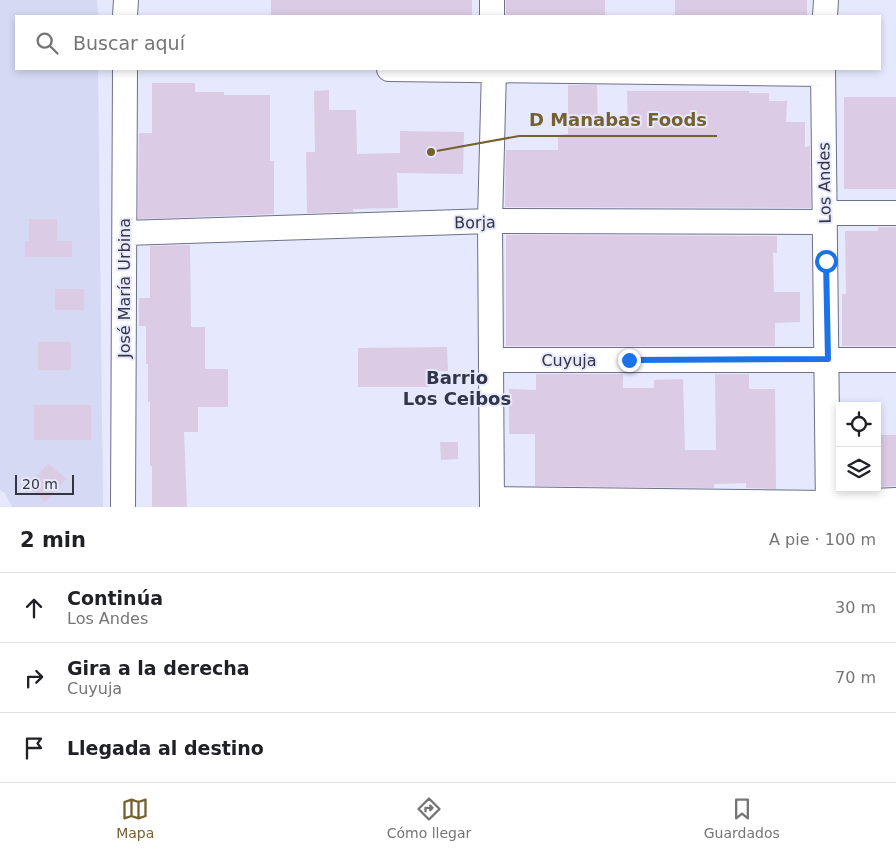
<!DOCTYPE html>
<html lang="es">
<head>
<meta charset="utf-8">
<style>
  :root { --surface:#fff; --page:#f2f2f2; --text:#202124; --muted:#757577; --line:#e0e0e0; --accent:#756130 }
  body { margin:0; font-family:"DejaVu Sans",sans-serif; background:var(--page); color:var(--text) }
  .controls { position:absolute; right:15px; bottom:15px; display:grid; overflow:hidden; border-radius:0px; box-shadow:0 2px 8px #0003 }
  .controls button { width:45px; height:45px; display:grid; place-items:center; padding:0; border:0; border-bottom:1px solid var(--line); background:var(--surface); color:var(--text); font:25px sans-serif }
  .scale { position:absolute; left:15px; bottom:12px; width:59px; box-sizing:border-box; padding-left:5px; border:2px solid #343540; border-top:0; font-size:14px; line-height:18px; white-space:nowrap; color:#343540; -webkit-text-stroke:4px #e6e8fe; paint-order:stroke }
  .stop { position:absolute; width:15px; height:15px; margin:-11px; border:4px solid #1a73e8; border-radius:50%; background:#fff }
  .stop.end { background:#1a73e8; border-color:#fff; box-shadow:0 1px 5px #0008 }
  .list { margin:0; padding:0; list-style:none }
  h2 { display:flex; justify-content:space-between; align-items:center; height:65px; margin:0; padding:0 20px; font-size:21px }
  h2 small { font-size:16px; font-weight:400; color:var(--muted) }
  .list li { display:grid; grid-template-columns:32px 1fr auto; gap:15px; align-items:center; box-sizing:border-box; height:70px; padding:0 20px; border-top:1px solid var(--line) }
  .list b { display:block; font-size:19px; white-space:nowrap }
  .list p { margin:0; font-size:16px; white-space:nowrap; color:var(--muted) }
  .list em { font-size:16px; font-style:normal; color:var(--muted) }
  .icon { flex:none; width:28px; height:28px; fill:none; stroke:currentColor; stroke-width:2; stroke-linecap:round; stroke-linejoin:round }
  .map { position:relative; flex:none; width:896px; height:507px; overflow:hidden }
  .search { position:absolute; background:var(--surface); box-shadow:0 2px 8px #0003; left:15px; right:15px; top:15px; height:55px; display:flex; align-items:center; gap:12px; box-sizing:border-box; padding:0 18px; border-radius:0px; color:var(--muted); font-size:19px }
  .sheet { height:275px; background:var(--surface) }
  nav { display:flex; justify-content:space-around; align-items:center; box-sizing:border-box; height:70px; border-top:1px solid var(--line); background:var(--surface); font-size:14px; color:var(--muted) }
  nav a { display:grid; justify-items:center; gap:2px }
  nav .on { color:var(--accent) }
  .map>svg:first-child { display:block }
  .built { fill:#d6d9f4 }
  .building { fill:#dbcbe4 }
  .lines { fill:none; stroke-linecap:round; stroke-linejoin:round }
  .minor-casing { stroke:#6e7089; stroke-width:26 }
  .minor { stroke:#fff; stroke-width:24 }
  .route { stroke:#1a73e8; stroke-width:6 }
  .labels { text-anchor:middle; stroke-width:4; stroke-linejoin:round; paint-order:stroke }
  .street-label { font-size:16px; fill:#343540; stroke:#e6e8fe }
  .neighbourhood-label { font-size:18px; font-weight:bold; fill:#323449; stroke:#e6e8fe }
  .leader { fill:none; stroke:#756130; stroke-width:2 }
  .callout-dot { fill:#756130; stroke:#e6e8fe; stroke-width:2 }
  .callout-label { font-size:18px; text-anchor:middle; font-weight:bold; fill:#756130; stroke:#e6e8fe; stroke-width:4; stroke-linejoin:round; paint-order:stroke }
</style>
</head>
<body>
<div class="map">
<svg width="896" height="507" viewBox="0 0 896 507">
  <rect width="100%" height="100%" fill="#e6e8fe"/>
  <path class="built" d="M0,0H97L98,16H16V69H98L103,507H12L5,493L0,490Z"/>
  <path class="building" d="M271,0H472V15L271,16Z
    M506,0H605V16H506Z
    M675,0H807V16H675Z
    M152,83H195V92H224V95H270V161H274V214L138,219L139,133H152Z
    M568,85H597L598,126H628L627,91H749V93H769V101H787L786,122H805V147L810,146L811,208L505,207L506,150H558V135L568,134Z
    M329,90V110H356L357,154L400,153V131L464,132L463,174L397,173L398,208L353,209V212L307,213L306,152H315L314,91Z
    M844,97H896V189H844Z
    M29,219H57V241H72V257H25V241H29Z
    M878,227H896V346H842V294H846L845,231H878Z
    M506,235L777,236V253H773L774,292H800V322L775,323V346H506Z
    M190,245L191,327H205V369H228V407H198V432H184L187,507H152V466H150V402H148V364H146V326H139V298H150V246Z
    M55,289H84V310H55Z
    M38,342H71V370H38Z
    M447,347L448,371H429V387H358V348Z
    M536,374H623V388H654V380L683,379L685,450H716L715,374H749V389H775L776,489L746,488V483L714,484V488L535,486V434H509V389L536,390Z
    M34,405H91V440H34Z
    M877,435H896V486L877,487Z
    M440,442H458V459L441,460Z
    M48,463L66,479L46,502L28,487Z"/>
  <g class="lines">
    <g class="minor-casing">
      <path id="minor" d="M492,0V16
        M125,16L126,0
        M825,16L826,0
        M389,69L823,74
        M823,69L828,507
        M825,213H896
        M125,233L490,221L825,222
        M491,360H896
        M492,499L828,503L896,500
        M123,507L125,69
        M492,507L490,221L494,69"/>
    </g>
    <use href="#minor" class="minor"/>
  </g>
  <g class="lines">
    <path class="route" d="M629,360L828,359L826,261"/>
  </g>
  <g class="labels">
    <g class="street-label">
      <text transform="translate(824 183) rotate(-91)" y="6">Los Andes</text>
      <text transform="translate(475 222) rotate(-1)" y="6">Borja</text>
      <text transform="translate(124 288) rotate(-90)" y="6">José María Urbina</text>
      <text x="569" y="366">Cuyuja</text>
    </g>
    <g class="neighbourhood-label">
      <text x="457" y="384">Barrio<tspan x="457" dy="21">Los Ceibos</tspan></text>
    </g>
  </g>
  <path class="leader" d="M431 152L519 136H717"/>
  <circle class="callout-dot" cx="431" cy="152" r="5"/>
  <g class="callout-label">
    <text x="618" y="126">D Manabas Foods</text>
  </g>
</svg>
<div class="controls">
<button><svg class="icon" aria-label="locate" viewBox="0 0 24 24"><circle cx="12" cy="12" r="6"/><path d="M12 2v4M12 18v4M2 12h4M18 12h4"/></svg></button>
<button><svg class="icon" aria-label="layers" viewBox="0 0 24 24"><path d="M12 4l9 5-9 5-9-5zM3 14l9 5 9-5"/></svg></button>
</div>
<div class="scale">20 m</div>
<div class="stop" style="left:826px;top:261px"></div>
<div class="stop end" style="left:629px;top:360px"></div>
<div class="search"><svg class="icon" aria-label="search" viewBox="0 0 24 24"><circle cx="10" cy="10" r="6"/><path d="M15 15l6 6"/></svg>Buscar aquí</div>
</div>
<section class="sheet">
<h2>2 min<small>A pie · 100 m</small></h2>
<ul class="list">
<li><svg class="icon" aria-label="ahead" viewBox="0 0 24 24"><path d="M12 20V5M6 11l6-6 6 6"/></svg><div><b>Continúa</b><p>Los Andes</p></div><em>30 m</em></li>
<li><svg class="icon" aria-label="right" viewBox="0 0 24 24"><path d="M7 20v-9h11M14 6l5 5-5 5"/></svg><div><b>Gira a la derecha</b><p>Cuyuja</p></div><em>70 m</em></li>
<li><svg class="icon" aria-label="arrive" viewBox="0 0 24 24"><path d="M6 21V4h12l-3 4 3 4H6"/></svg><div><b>Llegada al destino</b></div></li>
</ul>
</section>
<nav>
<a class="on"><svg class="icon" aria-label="map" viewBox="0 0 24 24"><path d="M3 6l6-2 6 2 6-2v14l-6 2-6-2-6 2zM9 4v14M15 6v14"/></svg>Mapa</a>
<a><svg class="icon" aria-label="directions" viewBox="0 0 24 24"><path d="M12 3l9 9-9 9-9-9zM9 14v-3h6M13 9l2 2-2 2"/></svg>Cómo llegar</a>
<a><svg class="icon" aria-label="saved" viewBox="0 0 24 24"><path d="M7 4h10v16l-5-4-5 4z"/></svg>Guardados</a>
</nav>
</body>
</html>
